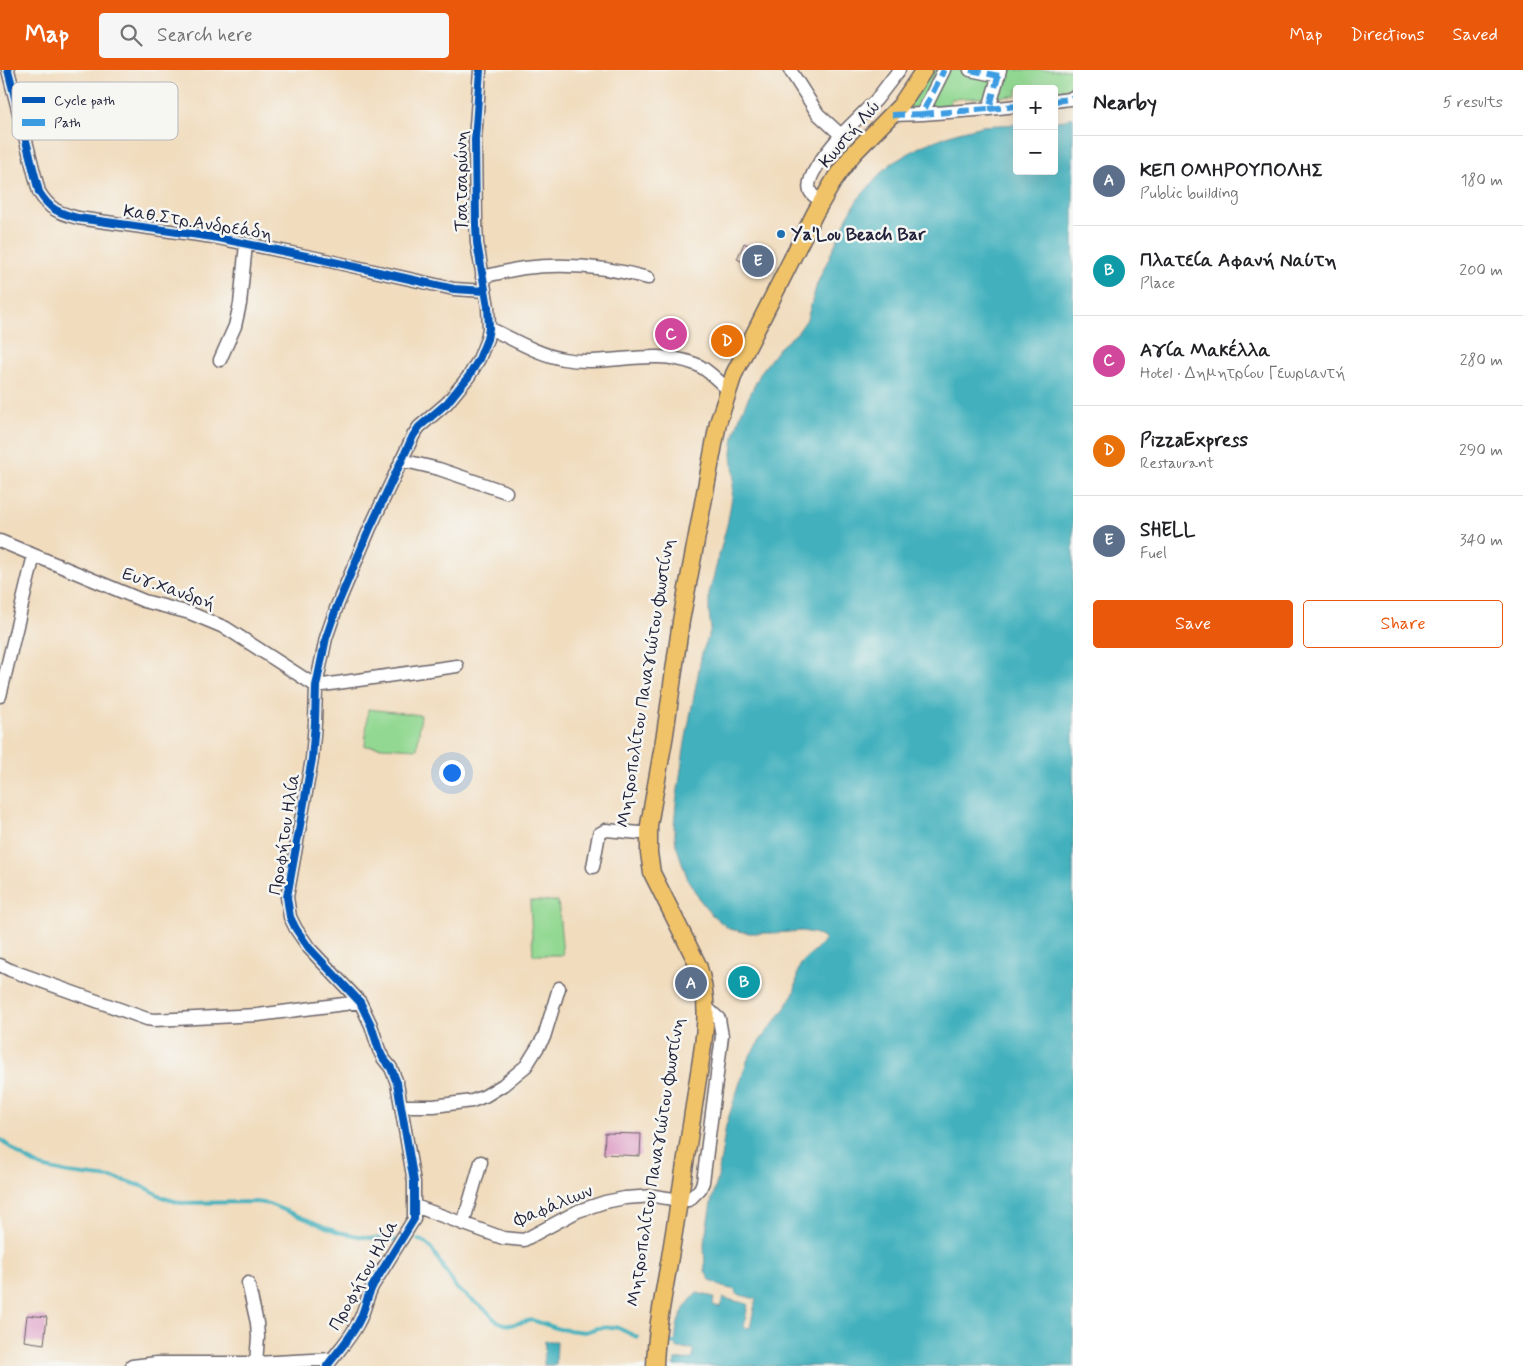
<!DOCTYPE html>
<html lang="en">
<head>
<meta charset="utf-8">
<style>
  :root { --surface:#fff; --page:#f6f6f6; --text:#202124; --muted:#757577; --line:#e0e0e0; --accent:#ea580c }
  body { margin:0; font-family:Mynerve,sans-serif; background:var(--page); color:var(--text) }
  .controls { position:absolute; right:15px; top:15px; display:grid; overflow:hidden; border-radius:5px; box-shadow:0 5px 20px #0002 }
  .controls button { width:45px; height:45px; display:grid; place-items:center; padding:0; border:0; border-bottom:1px solid var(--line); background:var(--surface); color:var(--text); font:25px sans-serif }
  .you { position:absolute; left:451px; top:702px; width:18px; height:18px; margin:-12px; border:4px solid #fff; border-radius:50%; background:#1a73e8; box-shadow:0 0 0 8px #1a73e833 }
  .badge { display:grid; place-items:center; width:32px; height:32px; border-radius:50%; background:var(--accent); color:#fff; font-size:16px; font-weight:700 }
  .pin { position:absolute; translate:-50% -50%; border:2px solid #fff; box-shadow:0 1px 5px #0006 }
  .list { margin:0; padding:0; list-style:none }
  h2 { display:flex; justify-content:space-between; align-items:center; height:65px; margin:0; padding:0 20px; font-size:21px }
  h2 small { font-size:16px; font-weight:400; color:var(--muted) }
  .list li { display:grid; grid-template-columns:32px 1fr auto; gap:15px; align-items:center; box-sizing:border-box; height:90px; padding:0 20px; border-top:1px solid var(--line) }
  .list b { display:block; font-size:19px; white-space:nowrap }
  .list p { margin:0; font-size:16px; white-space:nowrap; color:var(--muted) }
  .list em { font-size:16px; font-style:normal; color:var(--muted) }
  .actions { display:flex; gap:10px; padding:15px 20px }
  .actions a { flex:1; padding:11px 0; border:1px solid var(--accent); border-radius:5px; text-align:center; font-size:18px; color:var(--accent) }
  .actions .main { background:var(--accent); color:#fff }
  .icon { flex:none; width:28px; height:28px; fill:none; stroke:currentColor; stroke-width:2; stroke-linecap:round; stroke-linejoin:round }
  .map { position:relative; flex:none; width:1073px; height:1296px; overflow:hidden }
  header { display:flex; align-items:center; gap:30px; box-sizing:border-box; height:70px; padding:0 25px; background:var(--accent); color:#fff }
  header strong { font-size:24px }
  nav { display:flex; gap:28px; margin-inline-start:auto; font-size:18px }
  .search { width:350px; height:45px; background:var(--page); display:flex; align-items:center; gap:12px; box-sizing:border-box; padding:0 18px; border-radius:5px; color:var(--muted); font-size:19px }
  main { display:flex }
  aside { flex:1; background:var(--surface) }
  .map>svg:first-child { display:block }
  .green { fill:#92d892; stroke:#5a7d66 }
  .water { fill:#42b1bd; stroke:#326a7c }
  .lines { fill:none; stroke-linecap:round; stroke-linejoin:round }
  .stream { stroke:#42b1bd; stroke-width:4 }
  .building { fill:#da90bf }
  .minor-casing { stroke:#6a6368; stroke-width:15 }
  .major-casing { stroke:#6a6368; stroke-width:19 }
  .minor { stroke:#fff; stroke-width:12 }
  .major { stroke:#f1c369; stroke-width:16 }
  .quiet { stroke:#3c9ce2; stroke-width:6; stroke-dasharray:12 6; stroke-linecap:butt }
  .cycleway-casing { stroke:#f6f6f2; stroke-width:11 }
  .cycleway { stroke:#0057b8; stroke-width:8 }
  .poi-dot { fill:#1f6fb2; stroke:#f6f6f2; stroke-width:2 }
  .labels { text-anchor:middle; stroke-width:5; stroke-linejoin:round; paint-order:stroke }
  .street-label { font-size:18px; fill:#22223b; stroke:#f6f6f2 }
  .poi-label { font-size:18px; font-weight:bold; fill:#22223b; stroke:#f6f6f2; text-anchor:start }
  .key { fill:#f6f6f2; stroke:#b6b6bb; stroke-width:1 }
  .key-label { font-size:14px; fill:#22223b }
</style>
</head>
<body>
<header>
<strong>Map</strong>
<div class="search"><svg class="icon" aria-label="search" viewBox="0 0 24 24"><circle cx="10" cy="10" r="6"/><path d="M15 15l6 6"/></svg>Search here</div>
<nav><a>Map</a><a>Directions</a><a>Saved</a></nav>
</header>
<main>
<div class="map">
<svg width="1073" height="1296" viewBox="0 0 1073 1296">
  <rect width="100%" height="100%" fill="#f6f6f2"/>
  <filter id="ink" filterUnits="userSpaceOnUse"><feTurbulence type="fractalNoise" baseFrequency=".02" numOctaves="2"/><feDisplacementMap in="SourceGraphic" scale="10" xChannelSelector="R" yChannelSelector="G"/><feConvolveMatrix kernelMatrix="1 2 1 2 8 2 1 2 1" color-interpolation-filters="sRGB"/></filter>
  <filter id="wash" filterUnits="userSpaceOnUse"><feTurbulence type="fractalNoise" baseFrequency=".0096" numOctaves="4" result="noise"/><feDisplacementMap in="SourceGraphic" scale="20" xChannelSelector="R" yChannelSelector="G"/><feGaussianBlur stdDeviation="1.12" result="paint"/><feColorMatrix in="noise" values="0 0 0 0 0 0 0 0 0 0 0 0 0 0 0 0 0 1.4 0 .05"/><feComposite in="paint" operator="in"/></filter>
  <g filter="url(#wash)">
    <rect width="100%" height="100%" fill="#f1dcbd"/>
    <path class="green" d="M926,0H1073V16L1054,23V19H1017V26L951,29L946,43L892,45Z
      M368,639L421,645L417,679L365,676Z
      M530,831H558L563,885H533Z"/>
    <path class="water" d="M1073,47V1296H674L675,1290L693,1289V1279L676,1278C674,1255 681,1239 697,1223L714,1227L713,1235L720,1237L723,1228L748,1234L744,1257L750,1258L756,1229L736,1224V1220L722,1217L711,1211L705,1202L704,1173L711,1133L718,1107L726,1055L747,991C759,967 781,949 793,924C798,915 795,903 801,894C808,885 818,879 825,869L814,863L801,861L776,863H749L729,859L711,844L700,830L688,810L676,775L674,757L676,733L685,673L702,583L711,559L709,543V524L728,451L732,427L734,406L732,384L734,366L741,343L761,302L779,278L798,262L807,249L817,214L848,146L858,129L874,111L889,95L921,76L955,63L982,56L1017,54V101H1054V51L1065,50Z
      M545,1271H557L556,1295H544Z"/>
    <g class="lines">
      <path class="stream" d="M0,1069L20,1085L41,1097L68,1103L119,1109L145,1117L164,1128L181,1133L257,1132L269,1134L338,1162L369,1168L396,1170
        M418,1170L423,1171L431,1178L457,1219L487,1241L495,1250L504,1254L510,1255L532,1250L559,1259L585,1262L597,1258L616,1257L637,1267
        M667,1272L676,1273"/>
    </g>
    <g id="blocks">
      <path class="building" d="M744,173L770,186L763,201L737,189Z
        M605,1063L641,1064L640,1086L604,1084Z
        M27,1245L47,1247L44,1274L24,1271Z"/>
    </g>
  </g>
  <g filter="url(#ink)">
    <use href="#blocks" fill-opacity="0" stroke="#6a6368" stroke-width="1"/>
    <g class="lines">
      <g class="minor-casing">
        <path id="minor" d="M8,0L39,122C50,140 59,143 78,148L213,167L316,188L454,219L485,221
          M790,0L818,44L841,65C832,76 804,107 810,121C812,126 817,128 822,131
          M970,0L999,6
          M1054,31L1070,29L1073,27
          M989,39L1017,36
          M922,44L989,39L1000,0
          M892,45L922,44L944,0
          M841,65L876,30L899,0
          M482,207C496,204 510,200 524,198C566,193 608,197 648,208
          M489,258C513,269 537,284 563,289C607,297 652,277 695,294C705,297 720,312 728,320
          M220,290L235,256L240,234L246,174
          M401,390L439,399L506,422
          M0,471L144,531L190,543L226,558L316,616
          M316,616L457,596
          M0,626L34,485
          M593,797L599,764L606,760L640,763
          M0,895L10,900L147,949L154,950L258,945L360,932
          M402,1036H434L472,1031L485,1026L503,1015L526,996L544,967L559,918
          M415,1136L503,1168L524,1170L578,1141L605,1132L625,1128L654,1126L680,1130H689L700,1119L703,1112L722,966L719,949L706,937
          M463,1154L481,1092
          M248,1213L257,1253L258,1267L256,1293
          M132,1296L157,1293H256L332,1289
          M327,1296C337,1282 350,1269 358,1253C365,1241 366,1228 373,1215L414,1149V1112L397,1013L391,998L383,988L379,980L371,955L360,932L309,878L296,859L290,847L287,827L312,689L315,653L316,616L326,568L337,536L370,458L413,366L419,357L447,333L469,306L479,289L487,269L489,258L488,237L477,173L476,155L475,70L480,0"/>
      </g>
      <g class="major-casing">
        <path id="major" d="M655,1296C656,1259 664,1223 670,1187C679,1132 688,1077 696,1022C702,979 713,938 698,895L652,803L649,783V755L665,664L681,551L718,353L734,304L815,143L836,107L853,84L900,36L924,0"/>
      </g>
      <use href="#minor" class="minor"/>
      <use href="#major" class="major"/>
      <path class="quiet" d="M970,0L999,6
        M1054,31L1070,29L1073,27
        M989,39L1017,36
        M922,44L989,39L1000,0
        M892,45L922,44L944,0"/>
      <g class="cycleway-casing">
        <path id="cycleway" d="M8,0L39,122C50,140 59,143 78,148L213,167L316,188L454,219L485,221
          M327,1296C337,1282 350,1269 358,1253C365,1241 366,1228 373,1215L414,1149V1112L397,1013L391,998L383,988L379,980L371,955L360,932L309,878L296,859L290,847L287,827L312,689L315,653L316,616L326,568L337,536L370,458L413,366L419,357L447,333L469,306L479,289L487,269L489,258L488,237L477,173L476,155L475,70L480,0"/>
      </g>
      <use href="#cycleway" class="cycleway"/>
    </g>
  </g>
  <circle class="poi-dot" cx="781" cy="164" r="5"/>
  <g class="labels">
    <g class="street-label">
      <text transform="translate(849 64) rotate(-49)" y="6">Κωστή Λώ</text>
      <text transform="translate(461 111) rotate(-90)" y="6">Τσατσαρώνη</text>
      <text transform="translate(198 152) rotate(9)" y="6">Καθ.Στρ.Ανδρεάδη</text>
      <text transform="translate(169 518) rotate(19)" y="6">Ευγ.Χανδρή</text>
      <text transform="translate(645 613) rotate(-81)" y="6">Μητροπολίτου Παναγιώτου Φωστίνη</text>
      <text transform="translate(284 764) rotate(-81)" y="6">Προφήτου Ηλία</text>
      <text transform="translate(655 1092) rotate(-81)" y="6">Μητροπολίτου Παναγιώτου Φωστίνη</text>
      <text transform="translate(553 1135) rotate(-22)" y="6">Φαφάλιων</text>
      <text transform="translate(363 1205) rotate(-61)" y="6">Προφήτου Ηλία</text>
    </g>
    <g class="poi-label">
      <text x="791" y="170">Ya'Lou Beach Bar</text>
    </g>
  </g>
  <rect x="12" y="12" width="166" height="58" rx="8" class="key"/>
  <rect x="22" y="27" width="23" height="6" fill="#0057b8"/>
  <rect x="22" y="49" width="23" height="7" fill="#3c9ce2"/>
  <g class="key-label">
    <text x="54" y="35">Cycle path</text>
    <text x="54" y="57">Path</text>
  </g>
</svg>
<div class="controls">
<button>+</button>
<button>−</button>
</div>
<div class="you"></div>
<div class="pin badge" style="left:691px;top:913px;background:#5c6f8a">A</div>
<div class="pin badge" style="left:744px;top:912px;background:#0f9aa8">B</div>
<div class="pin badge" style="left:671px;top:264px;background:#d1479c">C</div>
<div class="pin badge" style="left:727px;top:271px;background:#e8710a">D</div>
<div class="pin badge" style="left:758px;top:191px;background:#5c6f8a">E</div>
</div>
<aside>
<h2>Nearby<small>5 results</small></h2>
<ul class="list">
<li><span class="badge" style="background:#5c6f8a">A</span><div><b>ΚΕΠ ΟΜΗΡΟΥΠΟΛΗΣ</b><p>Public building</p></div><em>180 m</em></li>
<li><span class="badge" style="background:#0f9aa8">B</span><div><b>Πλατεία Αφανή Ναύτη</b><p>Place</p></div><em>200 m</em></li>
<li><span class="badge" style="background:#d1479c">C</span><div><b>Αγία Μακέλλα</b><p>Hotel · Δημητρίου Γεωριαντή</p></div><em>280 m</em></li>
<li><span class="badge" style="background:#e8710a">D</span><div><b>PizzaExpress</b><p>Restaurant</p></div><em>290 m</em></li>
<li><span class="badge" style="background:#5c6f8a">E</span><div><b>SHELL</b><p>Fuel</p></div><em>340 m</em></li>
</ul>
<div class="actions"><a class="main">Save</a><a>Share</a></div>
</aside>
</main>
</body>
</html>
